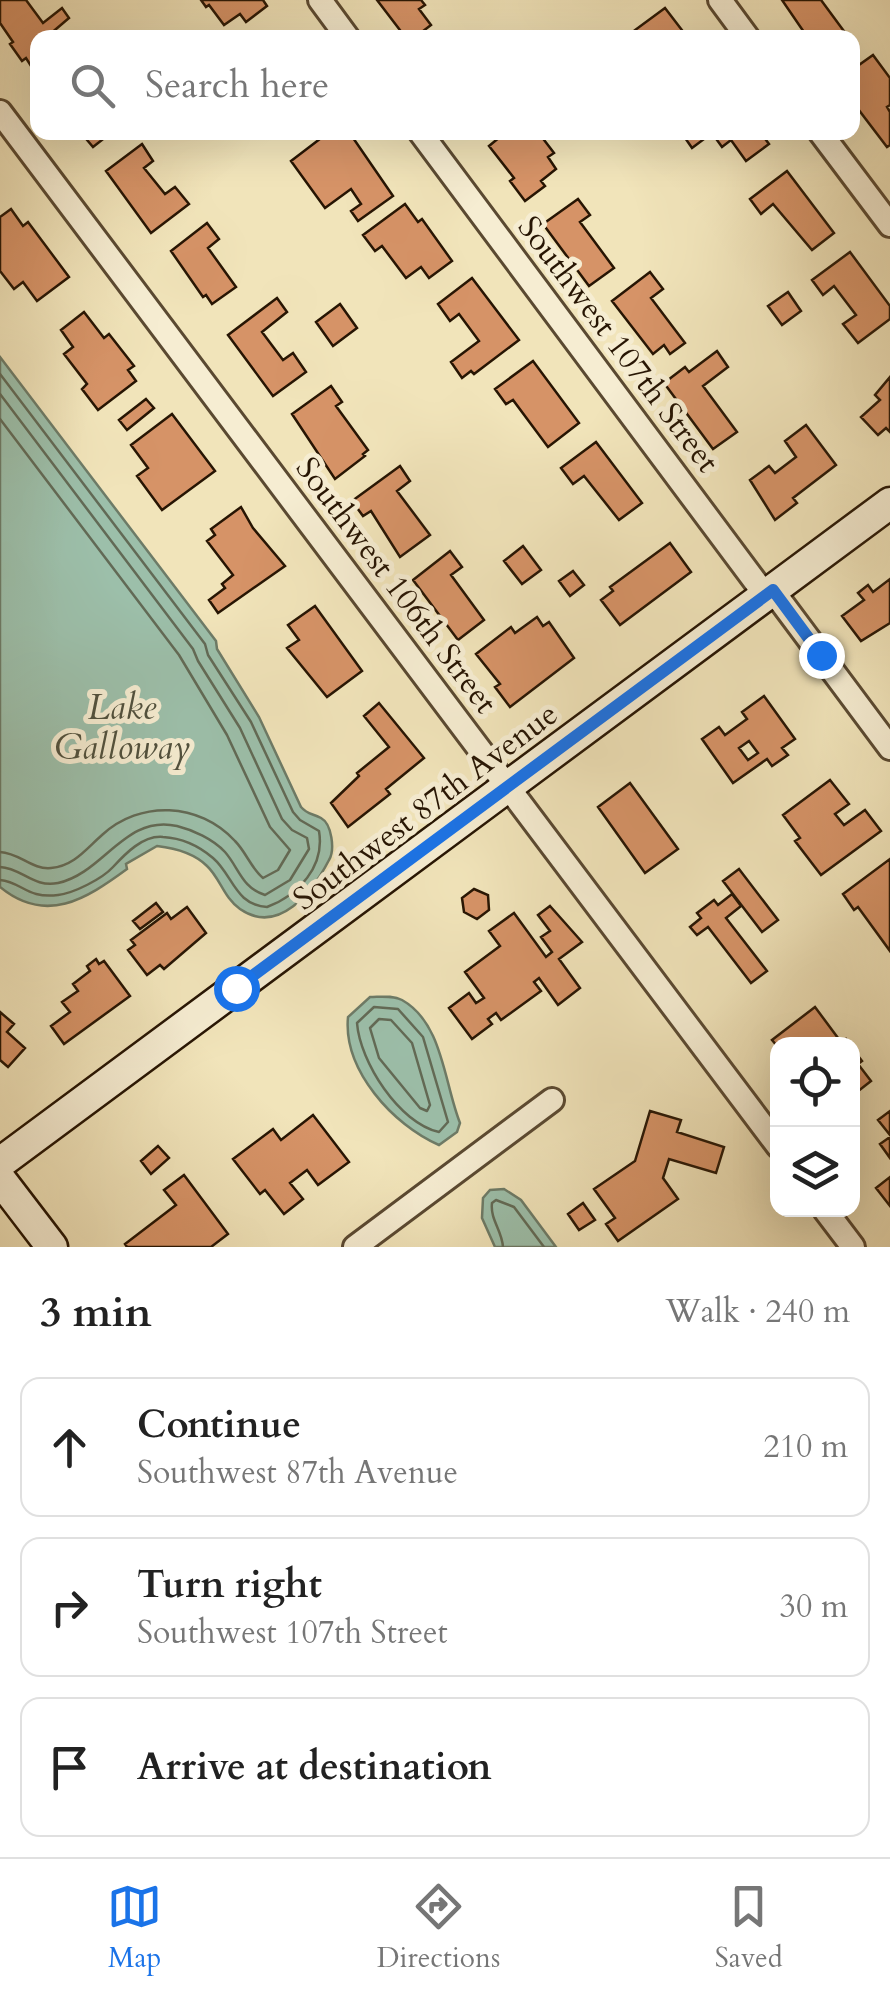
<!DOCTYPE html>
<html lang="en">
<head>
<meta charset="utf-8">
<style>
  :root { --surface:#fff; --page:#f6f6f6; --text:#222; --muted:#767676; --line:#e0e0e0; --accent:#1a73e8 }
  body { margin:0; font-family:Cardo,serif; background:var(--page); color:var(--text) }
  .controls { position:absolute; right:30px; bottom:30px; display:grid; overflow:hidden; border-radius:20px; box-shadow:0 10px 40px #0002 }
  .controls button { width:90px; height:90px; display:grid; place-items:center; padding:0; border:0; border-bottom:2px solid var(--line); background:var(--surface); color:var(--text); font:50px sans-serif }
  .stop { position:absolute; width:30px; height:30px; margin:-22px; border:8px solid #1a73e8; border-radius:50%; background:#fff }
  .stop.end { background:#1a73e8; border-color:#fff; box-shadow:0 2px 10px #0008 }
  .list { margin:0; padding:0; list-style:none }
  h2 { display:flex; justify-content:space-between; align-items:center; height:130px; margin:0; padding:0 40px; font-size:42px }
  h2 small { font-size:32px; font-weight:400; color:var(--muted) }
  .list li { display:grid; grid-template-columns:65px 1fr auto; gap:30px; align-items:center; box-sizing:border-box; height:140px; margin:0 20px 20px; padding:0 20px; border:2px solid var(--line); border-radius:20px }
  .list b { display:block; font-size:38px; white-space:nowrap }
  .list p { margin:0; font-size:32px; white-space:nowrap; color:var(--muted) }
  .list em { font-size:32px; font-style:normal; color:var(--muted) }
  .icon { flex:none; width:55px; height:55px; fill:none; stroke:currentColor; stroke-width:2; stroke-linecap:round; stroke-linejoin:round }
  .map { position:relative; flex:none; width:890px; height:1247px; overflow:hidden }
  .search { position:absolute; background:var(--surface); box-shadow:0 10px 40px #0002; left:30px; right:30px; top:30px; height:110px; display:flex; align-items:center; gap:25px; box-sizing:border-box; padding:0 35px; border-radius:20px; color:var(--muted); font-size:38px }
  .sheet { height:610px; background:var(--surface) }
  nav { display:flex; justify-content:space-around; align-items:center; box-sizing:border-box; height:140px; border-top:2px solid var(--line); background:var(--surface); font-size:28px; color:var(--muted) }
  nav a { display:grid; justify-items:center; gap:5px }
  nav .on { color:var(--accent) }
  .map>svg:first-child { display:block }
  .water { fill:#9cbfaa; stroke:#6d7b67; stroke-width:2.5 }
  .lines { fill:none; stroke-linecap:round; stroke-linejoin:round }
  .shore { stroke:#626a56; stroke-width:2.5 }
  .building { fill:#d69367; stroke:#271503; stroke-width:2.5; fill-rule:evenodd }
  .street-casing { stroke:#5a4931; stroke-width:28 }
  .secondary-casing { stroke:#271503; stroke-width:35 }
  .street { stroke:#f6edd2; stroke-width:22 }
  .secondary { stroke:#f6edd2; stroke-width:30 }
  .route { stroke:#1a73e8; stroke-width:12 }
  .labels { text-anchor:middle; stroke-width:10; stroke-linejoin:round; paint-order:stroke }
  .street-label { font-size:32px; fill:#271503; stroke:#f6edd2 }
  .water-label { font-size:35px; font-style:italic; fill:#50503d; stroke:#f6edd2 }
</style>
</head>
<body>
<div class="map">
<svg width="890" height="1247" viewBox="0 0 890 1247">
  <rect width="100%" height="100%" fill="#f1e4ba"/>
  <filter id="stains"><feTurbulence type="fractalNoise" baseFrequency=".002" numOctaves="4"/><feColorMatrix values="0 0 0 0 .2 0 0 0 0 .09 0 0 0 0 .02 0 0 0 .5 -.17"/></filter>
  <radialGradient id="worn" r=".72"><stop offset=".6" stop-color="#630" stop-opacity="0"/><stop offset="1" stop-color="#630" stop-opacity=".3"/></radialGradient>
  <path class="water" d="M0,357L216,641L217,649L259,717L301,807C308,815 312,813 321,818C332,824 335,850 329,860C313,891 279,936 240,909C224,898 220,878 207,866C194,853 174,848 157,846L126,864L127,869C86,899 46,925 0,887Z
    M370,997C380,997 393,995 402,1000C443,1023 444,1083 460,1123L457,1132L439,1145C393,1125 343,1070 348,1017Z
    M504,1189L521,1200L556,1247H495L482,1218L483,1198L490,1190Z"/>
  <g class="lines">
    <path class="shore" d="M0,374L205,644L208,655L251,722L293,812L300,820L319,831C325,866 299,895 267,907C235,905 233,875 213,858C199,846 181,838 163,837C143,835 125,854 113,867C102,879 74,893 58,895C27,899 22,882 0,880
      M0,394L193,649L198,661L240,728L282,819L292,830L307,838L309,849L290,880L265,895C242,888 239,868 225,852C213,839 193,830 177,826C125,814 104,873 58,883C33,888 22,868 0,867
      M0,419L179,655L227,735L270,827L290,850L278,870L263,878C251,868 246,852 235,841C199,802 140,800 102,835C86,849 74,866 51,868C32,870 20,853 0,852
      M374,1007L398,1009L423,1037L448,1122L439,1132C399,1123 360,1062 357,1023Z
      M379,1019L391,1020L412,1043L430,1105L427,1111L420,1108L379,1058L370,1028Z
      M503,1247C502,1230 490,1220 492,1203L496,1200L514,1207L544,1247"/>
  </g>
  <path class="building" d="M0,0H26L43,23L62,8L69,18L49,35L51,38H38V61L31,66L26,58L22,61L10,44L13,42L0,23Z
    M201,0H263L267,6L246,22L240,14L224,25L209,5L206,7Z
    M377,0H421L425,5L419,9L431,25L414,38H406Z
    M782,0H821L849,38H808Z
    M665,8L688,38H634L631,33Z
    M873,55L890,78V105L887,107L890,112V145L887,147L852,101V70Z
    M75,132H112L93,147L82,134L78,137Z
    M329,132H349L393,196L358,221L351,211L361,204L351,189L325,208L291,161Z
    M506,132H538L554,153L548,157L556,169L541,181L545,186L525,201L510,181L514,178L489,146Z
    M681,132H760L769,144L746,161L731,140L722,147L712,133L692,148Z
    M142,144L153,161L144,168L165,194L175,187L189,204L151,233L106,171Z
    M787,171L834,233L812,250L773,204L761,214L750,199Z
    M578,199L590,215L580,222L614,268L589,286L543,224Z
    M405,204L418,222L422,219L452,261L429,278L421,267L406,278L382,246L375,251L363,235Z
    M11,209L23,226L28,222L69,277L37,301L23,282L14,289L0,271V217Z
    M207,223L219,239L208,248L236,287L212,304L206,295L203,297L171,251Z
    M850,252L890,306V319L858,343L843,324L856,315L834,286L823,295L812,280Z
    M650,272L663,289L651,298L685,343L670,354L664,345L653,354L612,301Z
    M472,278L519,340L474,374L471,371L462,378L451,362L479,341L459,314L450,321L438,304Z
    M788,292L801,311L782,325L768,306Z
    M277,298L287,312L262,332L283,360L293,353L306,372L273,396L228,335Z
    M340,304L357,328L333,346L316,322Z
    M84,312L104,338L109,334L134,366L128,370L136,381L98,410L82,389L87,384L64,354L73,347L61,330Z
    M717,351L728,367L703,386L737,432L713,449L664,383L685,367L689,372Z
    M533,361L579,423L548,447L513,400L506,404L495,389Z
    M890,377V432L886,428L878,435L861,417L880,400L875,395Z
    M331,386L342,402L336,406L368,450L363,454L365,456L335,479L292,414Z
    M146,399L154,408L127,430L119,420Z
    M172,414L215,471L162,510L137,476L148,468L131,445Z
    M806,425L836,465L793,498L797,503L775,520L750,480L769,466L775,473L796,457L785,441Z
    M596,442L642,503L619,520L584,476L573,484L561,468Z
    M400,466L410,481L397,491L430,535L400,557L371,511L363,516L352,501Z
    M241,507L253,528L285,566L218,613L209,600L225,588L222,584L233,575L207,541L215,535L211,529Z
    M670,543L691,572L620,625L601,600L613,591L610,587Z
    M523,546L541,570L522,584L504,561Z
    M450,551L462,567L451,575L484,620L458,640L413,580Z
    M573,571L584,585L570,596L559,581Z
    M890,579V623L861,641L842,616L864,600L858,593L868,585L873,592Z
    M315,606L362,671L327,697L287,648L299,640L288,625Z
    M537,617L543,626L549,622L574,658L510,707L495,687L500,684L476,654L511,627L515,633Z
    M764,696L795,739L782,748L788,755L772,766L767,759L733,783L702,739L719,727L725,735L747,719L742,712ZM749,741L758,753L748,760L739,748Z
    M379,703L424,758L386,789L390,794L348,827L331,803L359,776L357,773L389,747L364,716Z
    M830,780L849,804L835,814L844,825L865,810L881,831L821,875L795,841L800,838L783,815Z
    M630,783L678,849L645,873L598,807Z
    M890,859V951L858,907L854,910L843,894Z
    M739,869L778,920L762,932L723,881Z
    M474,889L488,895L489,910L477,919L464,912L462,898Z
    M732,894L741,906L726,918L767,971L751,983L708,927L697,935L690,927L701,918L697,913L714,900L718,905Z
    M156,903L163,912L140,929L133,921Z
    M550,906L582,942L559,959L580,988L558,1005L539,978L534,982L541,991L501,1020L496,1013L488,1019L492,1024L472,1039L449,1008L469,993L476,1003L484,998L465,972L500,946L489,931L514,913L546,957L552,952L541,937L550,931L538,915Z
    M187,907L206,933L164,969L160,965L147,975L128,950L135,945L131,940L167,913L171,919Z
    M96,959L99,964L104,961L130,996L64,1044L51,1026L70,1012L62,1002L78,991L73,984L90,971L87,966Z
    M815,1007L841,1042L846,1039L850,1044H778V1047L772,1040Z
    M0,1012L14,1024L7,1032L25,1048L8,1067L0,1060Z
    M852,1048L862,1061L858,1064L871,1081L852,1096Z
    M650,1111L681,1120L677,1132L724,1147L716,1173L669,1159L663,1178L678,1199L618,1241L606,1224L615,1218L594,1189L635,1161Z
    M890,1111V1135L878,1120Z
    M313,1115L349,1162L318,1185L307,1170L290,1183L303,1199L284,1214L265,1190L260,1194L233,1159L273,1129L281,1140Z
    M890,1137V1158L880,1144Z
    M158,1146L169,1158L151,1174L141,1161Z
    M184,1175L228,1234L211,1247H127L125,1244L176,1205L164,1190Z
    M890,1177V1206L876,1188Z
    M583,1203L595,1220L579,1230L568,1214Z"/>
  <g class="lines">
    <g class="street-casing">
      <path id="street" d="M320,0L348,38
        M720,0L748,38
        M0,112L778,1146
        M420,132L766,596
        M820,132L890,225
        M773,591L890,748
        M825,1210L853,1247
        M355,1247L552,1100"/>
    </g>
    <g class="secondary-casing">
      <path id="secondary" d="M0,1163L890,503
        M0,1179L52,1247"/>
    </g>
    <use href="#street" class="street"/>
    <use href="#secondary" class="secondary"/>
  </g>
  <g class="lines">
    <path class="route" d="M236,988L773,590L821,655"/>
  </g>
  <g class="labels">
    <g class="street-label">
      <text transform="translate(619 344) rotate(53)" y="11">Southwest 107th Street</text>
      <text transform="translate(397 585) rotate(53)" y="11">Southwest 106th Street</text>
      <text transform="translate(425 806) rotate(-37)" y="11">Southwest 87th Avenue</text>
    </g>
    <g class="water-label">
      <text x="122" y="719">Lake<tspan x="122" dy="40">Galloway</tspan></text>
    </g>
  </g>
  <rect width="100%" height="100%" filter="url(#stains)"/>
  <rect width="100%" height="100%" fill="url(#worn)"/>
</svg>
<div class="controls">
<button><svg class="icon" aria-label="locate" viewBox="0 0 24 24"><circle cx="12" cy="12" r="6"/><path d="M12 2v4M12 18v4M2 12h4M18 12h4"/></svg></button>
<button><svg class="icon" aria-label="layers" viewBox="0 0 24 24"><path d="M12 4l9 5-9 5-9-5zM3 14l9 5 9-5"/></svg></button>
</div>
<div class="stop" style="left:236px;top:988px"></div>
<div class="stop end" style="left:821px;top:655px"></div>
<div class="search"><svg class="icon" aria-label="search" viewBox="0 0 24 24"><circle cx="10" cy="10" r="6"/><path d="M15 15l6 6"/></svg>Search here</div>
</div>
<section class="sheet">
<h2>3 min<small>Walk · 240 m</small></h2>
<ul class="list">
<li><svg class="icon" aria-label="ahead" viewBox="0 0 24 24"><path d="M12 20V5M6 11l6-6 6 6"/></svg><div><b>Continue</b><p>Southwest 87th Avenue</p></div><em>210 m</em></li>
<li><svg class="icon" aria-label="right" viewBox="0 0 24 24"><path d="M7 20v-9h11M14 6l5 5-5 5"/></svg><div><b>Turn right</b><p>Southwest 107th Street</p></div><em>30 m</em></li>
<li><svg class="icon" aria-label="arrive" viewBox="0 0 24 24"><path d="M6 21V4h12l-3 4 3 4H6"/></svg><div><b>Arrive at destination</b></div></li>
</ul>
</section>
<nav>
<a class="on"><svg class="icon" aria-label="map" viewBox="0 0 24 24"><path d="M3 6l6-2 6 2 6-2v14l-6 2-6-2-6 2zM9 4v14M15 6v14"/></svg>Map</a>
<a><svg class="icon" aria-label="directions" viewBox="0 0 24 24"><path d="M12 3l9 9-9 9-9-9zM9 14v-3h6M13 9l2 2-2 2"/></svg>Directions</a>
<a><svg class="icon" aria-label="saved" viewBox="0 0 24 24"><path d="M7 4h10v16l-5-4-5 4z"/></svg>Saved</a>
</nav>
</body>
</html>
